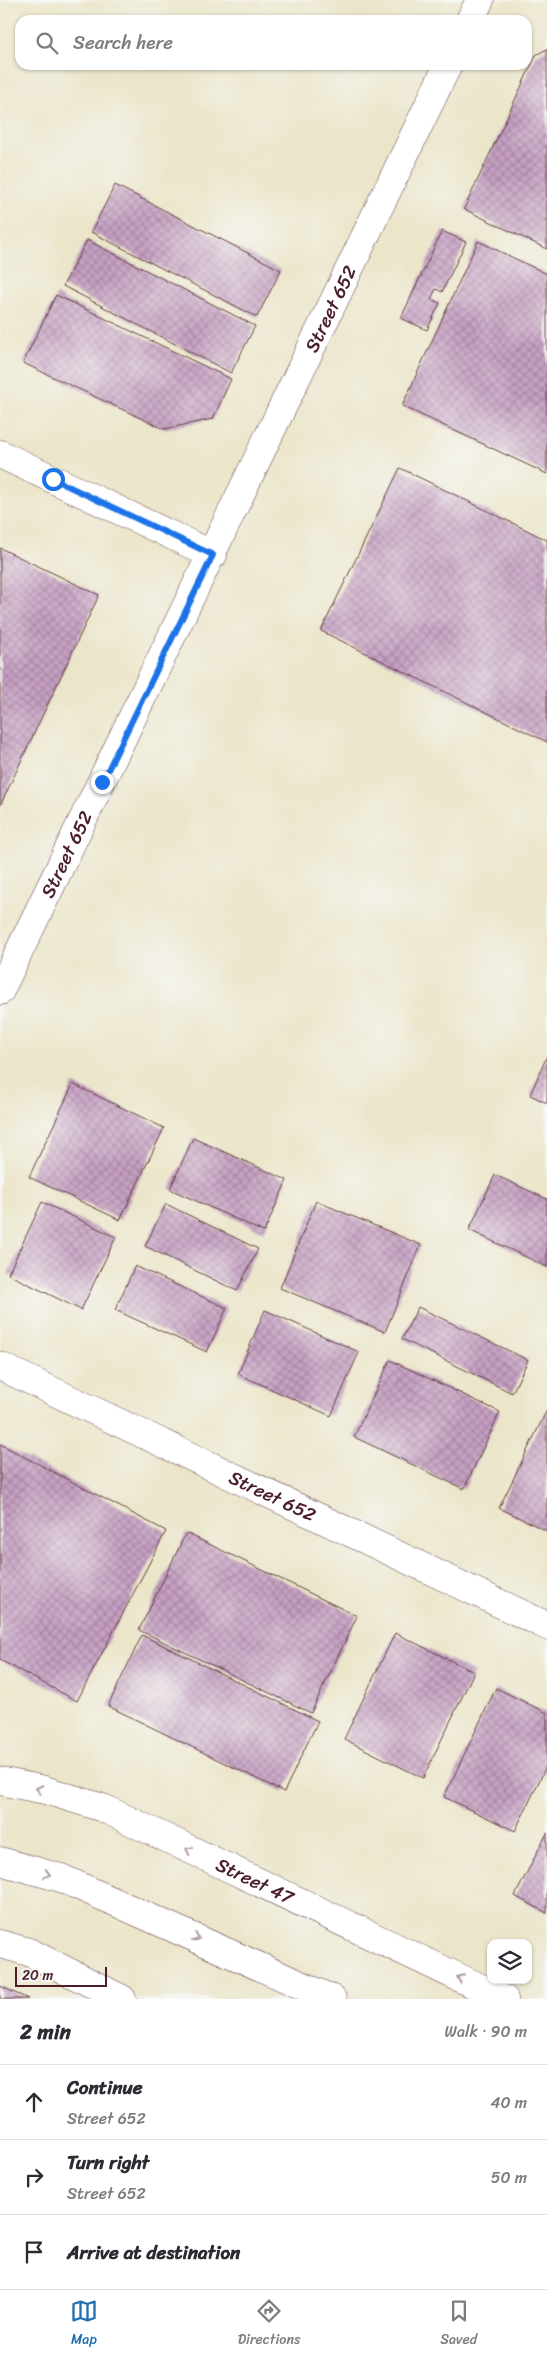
<!DOCTYPE html>
<html lang="en">
<head>
<meta charset="utf-8">
<style>
  :root { --surface:#fff; --page:#f2f2f3; --text:#2b2b33; --muted:#7c7c81; --line:#e1e1e2; --accent:#1f6fb2 }
  body { margin:0; font-family:Sriracha,sans-serif; background:var(--page); color:var(--text) }
  .controls { position:absolute; right:15px; bottom:15px; display:grid; overflow:hidden; border-radius:10px; box-shadow:0 1px 4px #0004 }
  .controls button { width:45px; height:45px; display:grid; place-items:center; padding:0; border:0; border-bottom:1px solid var(--line); background:var(--surface); color:var(--text); font:25px sans-serif }
  .scale { position:absolute; left:15px; bottom:12px; width:92px; box-sizing:border-box; padding-left:5px; border:2px solid #4a1f2b; border-top:0; font-size:14px; line-height:18px; white-space:nowrap; color:#4a1f2b; -webkit-text-stroke:4px #f6f6f2; paint-order:stroke }
  .stop { position:absolute; width:15px; height:15px; margin:-11px; border:4px solid #1a73e8; border-radius:50%; background:#fff }
  .stop.end { background:#1a73e8; border-color:#fff; box-shadow:0 1px 5px #0008 }
  .list { margin:0; padding:0; list-style:none }
  h2 { display:flex; justify-content:space-between; align-items:center; height:65px; margin:0; padding:0 20px; font-size:21px }
  h2 small { font-size:16px; font-weight:400; color:var(--muted) }
  .list li { display:grid; grid-template-columns:32px 1fr auto; gap:15px; align-items:center; box-sizing:border-box; height:75px; padding:0 20px; border-top:1px solid var(--line) }
  .list b { display:block; font-size:19px; white-space:nowrap }
  .list p { margin:0; font-size:16px; white-space:nowrap; color:var(--muted) }
  .list em { font-size:16px; font-style:normal; color:var(--muted) }
  .icon { flex:none; width:28px; height:28px; fill:none; stroke:currentColor; stroke-width:2; stroke-linecap:round; stroke-linejoin:round }
  .map { position:relative; flex:none; width:547px; height:1999px; overflow:hidden }
  .search { position:absolute; background:var(--surface); box-shadow:0 1px 4px #0004; left:15px; right:15px; top:15px; height:55px; display:flex; align-items:center; gap:12px; box-sizing:border-box; padding:0 18px; border-radius:15px; color:var(--muted); font-size:19px }
  .sheet { height:290px; background:var(--surface) }
  nav { display:flex; justify-content:space-around; align-items:center; box-sizing:border-box; height:70px; border-top:1px solid var(--line); background:var(--surface); font-size:14px; color:var(--muted) }
  nav a { display:grid; justify-items:center; gap:2px }
  nav .on { color:var(--accent) }
  .map>svg:first-child { display:block }
  .building { fill:url(#building-cross-hatch) }
  .lines { fill:none; stroke-linecap:round; stroke-linejoin:round }
  .minor-casing { stroke:#623d43; stroke-width:29 }
  .minor { stroke:#fff; stroke-width:28 }
  .oneway { stroke:#ae9aa0 }
  .route { stroke:#1a73e8; stroke-width:6 }
  .labels { text-anchor:middle; stroke-width:4.5; stroke-linejoin:round; paint-order:stroke }
  .street-label { font-size:19px; fill:#4a1f2b; stroke:#f6f6f2 }
</style>
</head>
<body>
<div class="map">
<svg width="547" height="1999" viewBox="0 0 547 1999">
  <defs>
    <pattern id="building-cross-hatch" width="8" height="8" patternUnits="userSpaceOnUse" patternTransform="scale(1.25)"><rect width="8" height="8" fill="#c6a0c3"/><path d="M0 0l8 8M0 8l8-8" fill="none" stroke="#a3829f"/></pattern>
  </defs>
  <rect width="100%" height="100%" fill="#f6f6f2"/>
  <filter id="ink" filterUnits="userSpaceOnUse"><feTurbulence type="fractalNoise" baseFrequency=".02" numOctaves="2"/><feDisplacementMap in="SourceGraphic" scale="10" xChannelSelector="R" yChannelSelector="G"/><feConvolveMatrix kernelMatrix="1 2 1 2 8 2 1 2 1" color-interpolation-filters="sRGB"/></filter>
  <filter id="wash" filterUnits="userSpaceOnUse"><feTurbulence type="fractalNoise" baseFrequency=".0096" numOctaves="4" result="noise"/><feDisplacementMap in="SourceGraphic" scale="20" xChannelSelector="R" yChannelSelector="G"/><feGaussianBlur stdDeviation="1.12" result="paint"/><feColorMatrix in="noise" values="0 0 0 0 0 0 0 0 0 0 0 0 0 0 0 0 0 1.4 0 .05"/><feComposite in="paint" operator="in"/></filter>
  <g filter="url(#wash)">
    <rect width="100%" height="100%" fill="#ebe5c9"/>
    <g id="blocks">
      <path class="building" d="M547,49V249L464,209L536,55Z
        M115,185L281,270L257,317L91,232Z
        M442,231L466,242L442,292L436,289L431,299L440,303L427,330L401,318Z
        M87,240L255,326L231,373L63,286Z
        M478,241L547,274V474L402,406Z
        M56,295L231,379L213,419L164,429L23,363Z
        M400,468L547,540V742L321,631Z
        M0,548L99,595L0,806Z
        M547,1056V1103L530,1095Z
        M73,1084L164,1128L120,1220L29,1177Z
        M193,1138L287,1180L264,1232L170,1189Z
        M495,1175L547,1199V1267L469,1230Z
        M316,1201L421,1245L385,1332L280,1288Z
        M42,1202L116,1237L81,1310L8,1274Z
        M166,1204L258,1249L237,1291L145,1246Z
        M135,1266L227,1308L207,1352L115,1310Z
        M418,1307L528,1360L512,1393L402,1339Z
        M265,1310L359,1352L331,1416L238,1374Z
        M390,1360L500,1412L464,1489L354,1437Z
        M547,1410V1531L499,1508Z
        M0,1444L166,1531L77,1701L0,1660Z
        M186,1533L357,1616L311,1713L139,1630Z
        M395,1633L474,1672L423,1778L344,1739Z
        M142,1635L318,1721L284,1792L108,1706Z
        M496,1688L547,1713V1765L515,1831L444,1797Z
        M547,1833V1913L515,1896Z
        M0,1986L28,1999H0Z"/>
    </g>
  </g>
  <g filter="url(#ink)">
    <use href="#blocks" fill-opacity="0" stroke="#623d43" stroke-width="1"/>
    <g class="lines">
      <g class="minor-casing">
        <g id="minor">
          <path d="M470,20L480,0"/>
          <path d="M0,454L213,555"/>
          <path id="s1" d="M0,991L448,65"/>
          <path id="s2" d="M0,1366L547,1626"/>
          <path id="s3" d="M0,1781L45,1790L103,1808L504,1999"/>
          <path d="M0,1861L61,1878L332,1999"/>
          <path d="M0,1944L29,1952L122,1999"/>
        </g>
      </g>
      <use href="#minor" class="minor"/>
    </g>
    <defs><path id="oneway-chevron" d="M-2-3.5L2.5 0L-2 3.5" fill="none" stroke-width="1.6" stroke-linecap="round" stroke-linejoin="round" transform="scale(1.25)"/></defs>
    <g class="oneway">
      <use href="#oneway-chevron" transform="translate(39 1789) rotate(-168)"/>
      <use href="#oneway-chevron" transform="translate(189 1850) rotate(-154)"/>
      <use href="#oneway-chevron" transform="translate(47 1874) rotate(15)"/>
      <use href="#oneway-chevron" transform="translate(196 1938) rotate(24)"/>
      <use href="#oneway-chevron" transform="translate(460 1978) rotate(-155)"/>
    </g>
  </g>
  <g class="lines" filter="url(#ink)">
    <path class="route" d="M53,479L213,555L102,782"/>
  </g>
  <g class="labels">
    <g class="street-label">
      <text dy="7" stroke="none"><textPath href="#s1" startOffset="758">Street 652</textPath></text>
      <text dy="7" stroke="none"><textPath href="#s1" startOffset="152">Street 652</textPath></text>
      <text dy="7" stroke="none"><textPath href="#s2" startOffset="302">Street 652</textPath></text>
      <text dy="7" stroke="none"><textPath href="#s3" startOffset="275">Street 47</textPath></text>
    </g>
  </g>
</svg>
<div class="controls">
<button><svg class="icon" aria-label="layers" viewBox="0 0 24 24"><path d="M12 4l9 5-9 5-9-5zM3 14l9 5 9-5"/></svg></button>
</div>
<div class="scale">20 m</div>
<div class="stop" style="left:53px;top:479px"></div>
<div class="stop end" style="left:102px;top:782px"></div>
<div class="search"><svg class="icon" aria-label="search" viewBox="0 0 24 24"><circle cx="10" cy="10" r="6"/><path d="M15 15l6 6"/></svg>Search here</div>
</div>
<section class="sheet">
<h2>2 min<small>Walk · 90 m</small></h2>
<ul class="list">
<li><svg class="icon" aria-label="ahead" viewBox="0 0 24 24"><path d="M12 20V5M6 11l6-6 6 6"/></svg><div><b>Continue</b><p>Street 652</p></div><em>40 m</em></li>
<li><svg class="icon" aria-label="right" viewBox="0 0 24 24"><path d="M7 20v-9h11M14 6l5 5-5 5"/></svg><div><b>Turn right</b><p>Street 652</p></div><em>50 m</em></li>
<li><svg class="icon" aria-label="arrive" viewBox="0 0 24 24"><path d="M6 21V4h12l-3 4 3 4H6"/></svg><div><b>Arrive at destination</b></div></li>
</ul>
</section>
<nav>
<a class="on"><svg class="icon" aria-label="map" viewBox="0 0 24 24"><path d="M3 6l6-2 6 2 6-2v14l-6 2-6-2-6 2zM9 4v14M15 6v14"/></svg>Map</a>
<a><svg class="icon" aria-label="directions" viewBox="0 0 24 24"><path d="M12 3l9 9-9 9-9-9zM9 14v-3h6M13 9l2 2-2 2"/></svg>Directions</a>
<a><svg class="icon" aria-label="saved" viewBox="0 0 24 24"><path d="M7 4h10v16l-5-4-5 4z"/></svg>Saved</a>
</nav>
</body>
</html>
